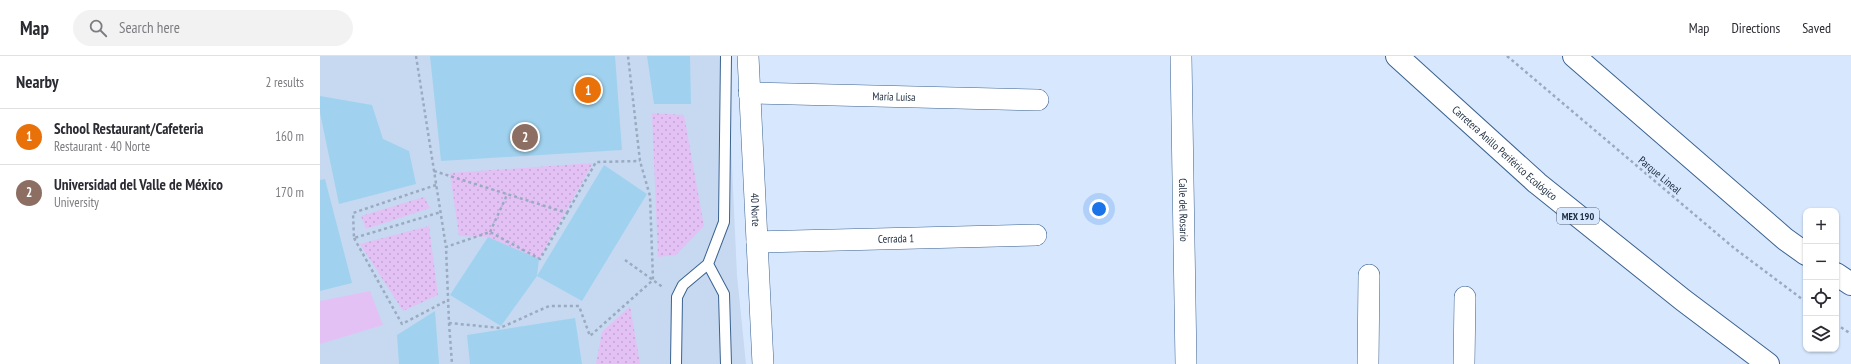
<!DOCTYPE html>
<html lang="en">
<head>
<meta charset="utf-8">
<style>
  :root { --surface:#fff; --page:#f2f2f3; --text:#2b2b33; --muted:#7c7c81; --line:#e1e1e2; --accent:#936312 }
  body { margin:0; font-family:"PT Sans Narrow",sans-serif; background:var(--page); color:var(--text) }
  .controls { position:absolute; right:12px; bottom:12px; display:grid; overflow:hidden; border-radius:8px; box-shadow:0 1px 3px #0004 }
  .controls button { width:36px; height:36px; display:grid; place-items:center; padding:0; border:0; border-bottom:1px solid var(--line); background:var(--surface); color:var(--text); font:20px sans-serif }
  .you { position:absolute; left:779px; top:153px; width:14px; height:14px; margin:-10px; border:3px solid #fff; border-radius:50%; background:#1a73e8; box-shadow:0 0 0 6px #1a73e833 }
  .badge { display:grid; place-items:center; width:26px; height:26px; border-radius:50%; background:var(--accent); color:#fff; font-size:13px; font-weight:700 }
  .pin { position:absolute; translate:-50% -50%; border:2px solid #fff; box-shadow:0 1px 4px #0006 }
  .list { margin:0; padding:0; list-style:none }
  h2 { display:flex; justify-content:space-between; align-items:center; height:52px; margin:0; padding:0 16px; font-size:17px }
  h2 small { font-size:13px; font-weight:400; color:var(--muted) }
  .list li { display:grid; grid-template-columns:26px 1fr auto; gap:12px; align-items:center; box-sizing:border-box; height:56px; padding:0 16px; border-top:1px solid var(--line) }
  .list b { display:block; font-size:15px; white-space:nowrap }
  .list p { margin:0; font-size:13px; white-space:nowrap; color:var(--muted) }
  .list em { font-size:13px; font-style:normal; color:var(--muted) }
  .icon { flex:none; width:22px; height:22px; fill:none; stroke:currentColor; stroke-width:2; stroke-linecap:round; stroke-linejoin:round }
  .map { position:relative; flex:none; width:1531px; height:308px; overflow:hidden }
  header { display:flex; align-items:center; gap:24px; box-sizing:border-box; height:56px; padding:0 20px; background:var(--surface); border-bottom:1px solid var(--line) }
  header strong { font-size:19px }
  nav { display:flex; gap:22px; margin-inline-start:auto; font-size:14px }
  .search { width:280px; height:36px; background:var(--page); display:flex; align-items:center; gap:10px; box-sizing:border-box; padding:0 14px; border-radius:22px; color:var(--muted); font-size:15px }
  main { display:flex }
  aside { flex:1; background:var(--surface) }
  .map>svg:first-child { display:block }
  .built { fill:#c6d9f1 }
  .grass { fill:#e3c1f5 }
  .garden { fill:url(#garden-dots) }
  .building { fill:#a0d2ef }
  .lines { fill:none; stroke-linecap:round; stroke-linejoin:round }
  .lane-casing { stroke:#3b6290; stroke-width:12 }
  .street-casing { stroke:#3b6290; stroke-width:22 }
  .highway-casing { stroke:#3b6290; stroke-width:24 }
  .path { stroke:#9aabc0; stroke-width:2.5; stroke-dasharray:3 3; stroke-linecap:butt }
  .lane { stroke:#fff; stroke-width:10 }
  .street { stroke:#fff; stroke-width:21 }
  .highway { stroke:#fff; stroke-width:22 }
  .labels { text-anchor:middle; stroke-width:3; stroke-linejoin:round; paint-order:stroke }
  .shield { fill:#d7e8fe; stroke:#536378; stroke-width:1 }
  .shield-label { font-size:10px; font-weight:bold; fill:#1a2a3e }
  .street-label { font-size:11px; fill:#1a2a3e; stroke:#d7e8fe }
</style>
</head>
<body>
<header>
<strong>Map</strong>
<div class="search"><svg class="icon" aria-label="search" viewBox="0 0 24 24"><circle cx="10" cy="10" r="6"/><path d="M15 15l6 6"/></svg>Search here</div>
<nav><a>Map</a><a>Directions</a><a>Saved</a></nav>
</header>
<main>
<aside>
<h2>Nearby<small>2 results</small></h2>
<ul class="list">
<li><span class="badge" style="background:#e8710a">1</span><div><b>School Restaurant/Cafeteria</b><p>Restaurant · 40 Norte</p></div><em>160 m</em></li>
<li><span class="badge" style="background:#8d6e63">2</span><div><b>Universidad del Valle de México</b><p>University</p></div><em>170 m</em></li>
</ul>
</aside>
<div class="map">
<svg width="1531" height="308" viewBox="0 0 1531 308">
  <defs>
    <pattern id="garden-dots" width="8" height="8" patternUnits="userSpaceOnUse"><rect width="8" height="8" fill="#e3c1f5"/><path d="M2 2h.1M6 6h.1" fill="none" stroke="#c2a6d3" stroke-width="1.8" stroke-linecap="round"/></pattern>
  </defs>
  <rect width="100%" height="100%" fill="#d7e8fe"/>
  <path class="built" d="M0,0H407L417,219L426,308H0Z"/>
  <path class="grass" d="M50,235L63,269L0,288V245Z"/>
  <path class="garden" d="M332,57L364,59L384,170L356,199L338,201Z
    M273,107L219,203L168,181L139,180L130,117Z
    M104,141L110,152L46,173L41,160Z
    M109,170L118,239L83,255L40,188Z
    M310,250L320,308H276L282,276Z"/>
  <path class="building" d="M110,0H295L302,94L121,105Z
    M327,0H370L371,48H334Z
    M0,40L52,49L63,83L89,95L96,128L19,148L0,57Z
    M284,109L327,138L262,245L217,220Z
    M5,123L32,227L0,235V124Z
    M168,181L219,203L217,220L181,270L130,239Z
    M115,255L119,308H79L77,279Z
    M255,262L262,308H150L147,279Z"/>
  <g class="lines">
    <g class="lane-casing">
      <path id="lane" d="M388,208L404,166L406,0
        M356,308L357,241L363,229L388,208L404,238L406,308"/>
    </g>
    <g class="street-casing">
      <g id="street">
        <path id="s1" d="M428,0L443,308"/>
        <path id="s2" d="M861,0L866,308"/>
        <path id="s3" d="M429,37L718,44"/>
        <path id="s4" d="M437,186L716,179"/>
        <path d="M1048,308L1049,219"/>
        <path d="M1144,308L1145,241"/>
      </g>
    </g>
    <g class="highway-casing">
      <g id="highway">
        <path id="s5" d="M1077,0L1217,127L1363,244L1448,308"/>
        <path d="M1254,0L1465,183L1486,198"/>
        <path d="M1516,218L1531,228"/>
      </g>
    </g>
    <path class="path" d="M96,0L126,191
      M1187,0L1414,192L1486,246
      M114,115L247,157L220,203L170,176L126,191L129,267L180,272L229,250H259L270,280L333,224L330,140L320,105L308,0
      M116,129L33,157L34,182L121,156
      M247,157L276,106L320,105
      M170,176L187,139
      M34,182L82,268L128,244
      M305,204L344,232
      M129,267L132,308
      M1516,268L1531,278"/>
    <use href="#lane" class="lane"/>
    <use href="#street" class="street"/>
    <use href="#highway" class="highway"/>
  </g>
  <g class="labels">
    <rect class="shield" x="1237" y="152" width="42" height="16" rx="3"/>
    <g class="shield-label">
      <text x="1258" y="164">MEX 190</text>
    </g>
    <g class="street-label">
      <text dy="4" stroke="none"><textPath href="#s3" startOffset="145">María Luisa</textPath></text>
      <text dy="4" stroke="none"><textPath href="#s5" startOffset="145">Carretera Anillo Periférico Ecológico</textPath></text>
      <text transform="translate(1340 119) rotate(40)" y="4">Parque Lineal</text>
      <text dy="4" stroke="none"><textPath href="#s1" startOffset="154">40 Norte</textPath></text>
      <text dy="4" stroke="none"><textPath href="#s2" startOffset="154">Calle del Rosario</textPath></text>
      <text dy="4" stroke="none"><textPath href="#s4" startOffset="139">Cerrada 1</textPath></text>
    </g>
  </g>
</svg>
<div class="controls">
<button>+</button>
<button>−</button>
<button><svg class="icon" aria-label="locate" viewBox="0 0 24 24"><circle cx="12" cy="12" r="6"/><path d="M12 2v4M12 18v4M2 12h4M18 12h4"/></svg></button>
<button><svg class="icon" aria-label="layers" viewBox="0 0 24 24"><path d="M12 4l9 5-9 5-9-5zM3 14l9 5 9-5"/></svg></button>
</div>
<div class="you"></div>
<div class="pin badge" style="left:268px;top:34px;background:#e8710a">1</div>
<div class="pin badge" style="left:205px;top:81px;background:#8d6e63">2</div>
</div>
</main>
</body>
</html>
